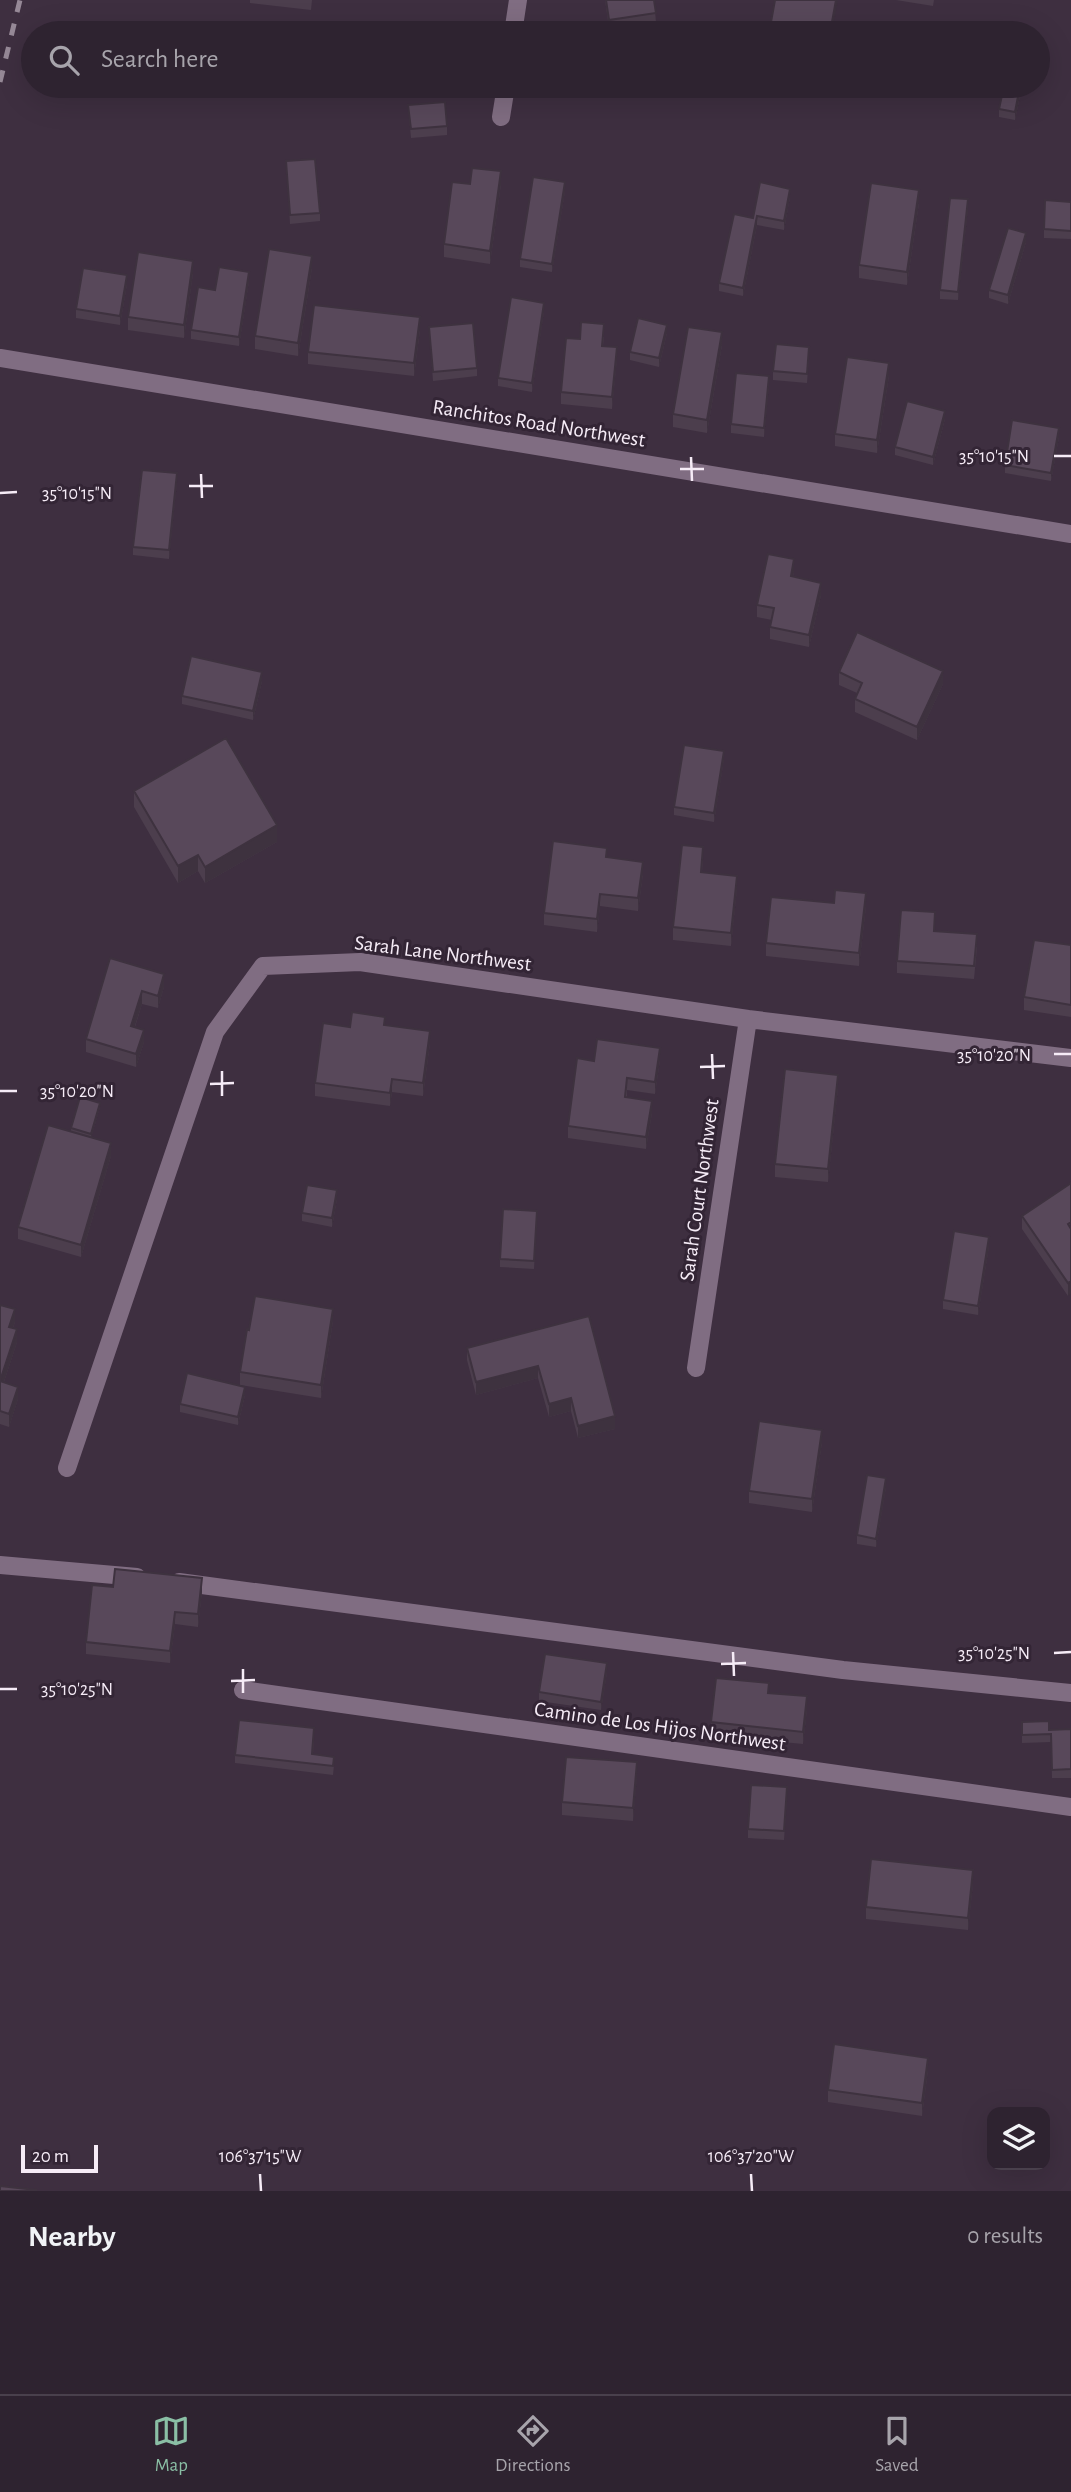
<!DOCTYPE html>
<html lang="en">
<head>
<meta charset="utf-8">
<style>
  :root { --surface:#2e2330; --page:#362b38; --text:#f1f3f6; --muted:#a7a4ab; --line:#49404c; --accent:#8abfa5 }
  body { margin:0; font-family:"Alegreya Sans",sans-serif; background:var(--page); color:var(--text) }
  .controls { position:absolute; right:21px; bottom:21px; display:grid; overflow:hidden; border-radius:14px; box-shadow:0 7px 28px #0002 }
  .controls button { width:63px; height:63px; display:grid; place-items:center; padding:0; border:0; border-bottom:2px solid var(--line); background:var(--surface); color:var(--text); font:35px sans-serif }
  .scale { position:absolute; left:21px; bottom:18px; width:77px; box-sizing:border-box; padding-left:7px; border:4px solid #f6ecf7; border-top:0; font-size:19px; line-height:24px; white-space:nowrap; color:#f6ecf7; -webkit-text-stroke:5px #332535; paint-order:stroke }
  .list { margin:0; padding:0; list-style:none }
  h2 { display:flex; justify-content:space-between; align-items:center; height:91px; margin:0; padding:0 28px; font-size:30px }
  h2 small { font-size:23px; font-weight:400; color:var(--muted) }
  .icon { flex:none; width:38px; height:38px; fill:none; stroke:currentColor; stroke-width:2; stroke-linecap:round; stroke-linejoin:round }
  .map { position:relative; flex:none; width:1071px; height:2191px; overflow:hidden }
  .search { position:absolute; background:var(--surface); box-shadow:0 7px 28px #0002; left:21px; right:21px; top:21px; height:77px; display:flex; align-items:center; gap:18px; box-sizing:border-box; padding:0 24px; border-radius:38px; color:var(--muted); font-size:26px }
  .sheet { height:203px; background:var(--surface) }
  nav { display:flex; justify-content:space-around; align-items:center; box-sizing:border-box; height:98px; border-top:2px solid var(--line); background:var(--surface); font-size:19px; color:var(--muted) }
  nav a { display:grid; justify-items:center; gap:4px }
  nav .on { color:var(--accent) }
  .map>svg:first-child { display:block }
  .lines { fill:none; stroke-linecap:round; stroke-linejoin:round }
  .minor { stroke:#806d82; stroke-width:18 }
  .rail { stroke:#968997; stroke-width:5; stroke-dasharray:12 12; stroke-linecap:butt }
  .wall { fill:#4c3e4d }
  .shaded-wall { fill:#3e323f }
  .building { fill:#58485a; stroke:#3e323f; stroke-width:2 }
  .ticks { fill:none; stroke:#f6ecf7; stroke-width:2.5 }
  .labels { text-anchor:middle; stroke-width:6; stroke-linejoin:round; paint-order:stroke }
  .street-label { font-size:21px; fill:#f6ecf7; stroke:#332535 }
  .ticks-label { font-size:18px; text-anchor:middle; fill:#f6ecf7; stroke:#332535; stroke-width:6; stroke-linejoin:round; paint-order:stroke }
</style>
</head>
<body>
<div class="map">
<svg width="1071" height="2191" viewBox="0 0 1071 2191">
  <rect width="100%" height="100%" fill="#3e2f40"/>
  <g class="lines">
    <path class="minor" d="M513,33L518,0
      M501,117L506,86
      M0,358L1071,534
      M696,1368L748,1019
      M67,1468L215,1032L263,966L360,962L748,1019L1071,1058
      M0,1565L137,1577
      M179,1582L843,1670L1071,1693
      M243,1690L1071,1807"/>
    <path class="rail" d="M0,82L20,0"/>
  </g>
  <path class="wall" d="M250,0H312L311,10L250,3Z
    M605,0H654L656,22L609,28Z
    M896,0H934L933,6Z
    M1004,86H1022L1015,120L999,117V109Z
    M408,105L447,126V135L411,138Z
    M286,161L320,213V221L290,224Z
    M470,184H501L490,264L444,257V244Z
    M565,191L552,272L520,267V259Z
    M790,197L784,230L757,225L743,296L719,291V283L753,218Z
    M1071,202V239L1044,238V229Z
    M919,203L907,285L859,278V265Z
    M968,208L958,300L940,299V290Z
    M1026,242L1008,304L989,298V290Z
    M312,268L298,356L255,349V336Z
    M193,273L184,338L128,330V317Z
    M249,281L239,346L191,339V330L215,290Z
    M127,284L120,325L76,318V309Z
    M544,311L532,392L498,386V378Z
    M429,327L477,368V376L433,381Z
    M420,330L414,376L308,364V352Z
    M667,333L659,367L630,360V352Z
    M604,337L603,346L617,359L612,409L561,404V392L580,339Z
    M722,345L707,433L673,427V414Z
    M809,355L807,383L773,380V371Z
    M889,376L877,453L835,446V434Z
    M769,384L764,437L731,433V424Z
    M945,419L933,465L895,455V447Z
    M1059,437L1051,481L1005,473V465Z
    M177,482L169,559L133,555V547Z
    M794,572L793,577L821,595L809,647L770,639V627L772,620L757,617V605Z
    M839,672L943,684L917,740L855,712V699L857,693L839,685Z
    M262,681L253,720L182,704V696Z
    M724,759L714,822L674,815V807Z
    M134,791L277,842L205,883L198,871L178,883L134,807Z
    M607,857L643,874L638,911L600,906L597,932L544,925V913Z
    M703,859L702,872L737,888L731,946L673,940V927Z
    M834,903L866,906L859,966L766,956V943Z
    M1071,945V1017L1024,1010V997Z
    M977,947L974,979L897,973V961Z
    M110,958L164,987L158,1008L142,1004L135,1027L144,1042L136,1067L86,1052V1039Z
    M385,1025L430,1043L423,1096L392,1092L390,1106L315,1096V1083L350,1027Z
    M660,1060L655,1094L627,1090V1097L652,1113L646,1149L568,1138V1126L594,1061Z
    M838,1087L828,1182L775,1177V1164Z
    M100,1107L91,1138L111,1156L81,1257L18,1239V1227L71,1132V1128Z
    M1071,1183L1068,1296L1022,1229V1216Z
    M337,1199L332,1227L302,1221V1213Z
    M537,1211L534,1269L500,1267V1259Z
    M989,1246L978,1315L943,1309V1300Z
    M0,1305L15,1322L13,1328L17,1342L4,1382L18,1399L9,1427L0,1424Z
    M589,1316L615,1429L578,1438L571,1411L549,1417L538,1378L476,1395L467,1360V1348Z
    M333,1321L321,1398L240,1385V1372Z
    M245,1395L238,1425L180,1412V1404Z
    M822,1442L812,1512L749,1503V1491Z
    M886,1487L876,1547L857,1544V1535Z
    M113,1587L202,1591L198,1627L175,1624L170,1663L86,1654V1642Z
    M607,1672L601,1710L539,1701V1692Z
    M769,1693L807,1709L803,1744L711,1735V1722Z
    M1022,1722L1049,1730L1071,1729V1778H1052L1051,1742L1022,1743Z
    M314,1737L313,1754L334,1765L333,1775L235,1763V1755Z
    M637,1775L633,1821L562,1815V1802Z
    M787,1796L784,1840L748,1838V1829Z
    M973,1883L968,1930L866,1919V1907Z
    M928,2070L922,2116L828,2102V2090Z"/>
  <path class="shaded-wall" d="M836,0H838L832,33H830Z
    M1020,86H1022L1015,120V112Z
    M501,171V184L490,264V251Z
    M565,182V191L552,272V264Z
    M790,189V197L784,230V221Z
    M919,190V203L907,285V272Z
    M968,199V208L958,300V292Z
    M757,216V225L743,296V288Z
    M1026,233V242L1008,304V295Z
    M312,256V268L298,356V343Z
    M193,261V273L184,338V325Z
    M249,272V281L239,346V337Z
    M127,275V284L120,325V316Z
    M544,303V311L532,392V383Z
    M420,317V330L414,376V363Z
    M667,325V333L659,367V358Z
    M722,332V345L707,433V420Z
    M617,347V359L612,409V397Z
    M889,363V376L877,453V440Z
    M769,376V384L764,437V428Z
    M945,411V419L933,465V457Z
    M1059,428V437L1051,481V473Z
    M177,473V482L169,559V550Z
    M794,559V572L791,589V576Z
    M821,583V595L809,647V635Z
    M943,671V684L917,740V727Z
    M262,672V681L253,720V711Z
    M724,751V759L714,822V813Z
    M277,825V842L205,883V867Z
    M198,855V871L178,883V866Z
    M643,862V874L638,911V898Z
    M737,876V888L731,946V933Z
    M866,893V906L859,966V953Z
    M600,894V906L597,932V919Z
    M164,974V987L158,1008V996Z
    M142,991V1004L131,1038V1026Z
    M144,1030V1042L136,1067V1054Z
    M430,1031V1043L423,1096V1083Z
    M660,1048V1060L655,1094V1082Z
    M838,1075V1087L828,1182V1169Z
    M392,1079V1092L390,1106V1093Z
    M652,1101V1113L646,1149V1137Z
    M100,1103V1107L91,1138V1134Z
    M111,1143V1156L81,1257V1245Z
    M337,1190V1199L332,1227V1218Z
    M989,1237V1246L978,1315V1306Z
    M1071,1281V1294L1068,1296V1283Z
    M15,1309V1322L9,1339V1327Z
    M333,1309V1321L321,1398V1385Z
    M17,1329V1342L0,1394V1381Z
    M538,1366V1378L476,1395V1382Z
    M18,1387V1399L9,1427V1414Z
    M245,1387V1395L238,1425V1417Z
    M571,1398V1411L549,1417V1404Z
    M615,1416V1429L578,1438V1426Z
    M822,1430V1442L812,1512V1499Z
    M886,1478V1487L876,1547V1539Z
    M202,1578V1591L198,1627V1614Z
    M175,1612V1624L170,1663V1651Z
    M607,1663V1672L601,1710V1702Z
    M807,1696V1709L803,1744V1732Z
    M637,1762V1775L633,1821V1808Z
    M973,1870V1883L968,1930V1918Z
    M928,2058V2070L922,2116V2103Z"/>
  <path class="building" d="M606,0H654L656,13L609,20Z
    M775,0H836L830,33H769Z
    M1016,30L1031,33H1015Z
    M1004,86H1020L1015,112L999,109Z
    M445,102L447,126L411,129L408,105Z
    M315,159L320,213L290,215L286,161Z
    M472,168L501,171L490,251L444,244L452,182L470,184Z
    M533,177L565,182L552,264L520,259Z
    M760,182L790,189L784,221L757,216L743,288L719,283L734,214L753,218Z
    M871,183L919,190L907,272L859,265Z
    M950,198L968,199L958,292L940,290Z
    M1045,200L1071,202V231L1044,229Z
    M1008,228L1026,233L1008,295L989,290Z
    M269,249L312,256L298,343L255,336Z
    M138,252L193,261L184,325L128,317Z
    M219,267L249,272L239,337L191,330L198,287L215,290Z
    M83,268L127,275L120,316L76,309Z
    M511,297L544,303L532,383L498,378Z
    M314,305L420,317L414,363L308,352Z
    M638,318L667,325L659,358L630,352Z
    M581,322L604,324L602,346L617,347L612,397L561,392L566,338L580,339Z
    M473,323L477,368L433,372L429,327Z
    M688,327L722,332L707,420L673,414Z
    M776,344L809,347L807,374L773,371Z
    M847,357L889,363L877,440L835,434Z
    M736,373L769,376L764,428L731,424Z
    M907,401L945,411L933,457L895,447Z
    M1012,420L1059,428L1051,473L1005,465Z
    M142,470L177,473L169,550L133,547Z
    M768,554L794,559L791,576L821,583L809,635L770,627L774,608L757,605Z
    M857,632L943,671L917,727L855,699L862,683L839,672Z
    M191,656L262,672L253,711L182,696Z
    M226,738L277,825L205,867L198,855L178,866L134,791Z
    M684,745L724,751L714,813L674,807Z
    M553,841L607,848L606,857L643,862L638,898L600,894L597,919L544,913Z
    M682,845L703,847L701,872L737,876L731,933L673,927Z
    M835,890L866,893L859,953L766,943L771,897L834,903Z
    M901,910L935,912L934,931L977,934L974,966L897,961Z
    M1034,940L1071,945V1005L1024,997Z
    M110,958L164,974L158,996L142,991L131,1026L144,1030L136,1054L86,1039Z
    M352,1012L385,1017L384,1025L430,1031L423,1083L392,1079L390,1093L315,1083L323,1023L350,1027Z
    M597,1039L660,1048L655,1082L627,1078L625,1097L652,1101L646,1137L568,1126L577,1058L594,1061Z
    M785,1069L838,1075L828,1169L775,1164Z
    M80,1097L100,1103L91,1134L71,1128Z
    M48,1125L111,1143L81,1245L18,1227Z
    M1071,1183V1222L1068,1224L1071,1229V1281L1068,1283L1022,1216Z
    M307,1185L337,1190L332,1218L302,1213Z
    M503,1209L537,1211L534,1261L500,1259Z
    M954,1231L989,1237L978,1306L943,1300Z
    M255,1296L333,1309L321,1385L240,1372L247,1329L249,1330Z
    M0,1305L15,1309L9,1327L17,1329L0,1381L18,1387L9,1414L0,1411Z
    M589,1316L615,1416L578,1426L571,1398L549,1404L538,1366L476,1382L467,1348Z
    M187,1373L245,1387L238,1417L180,1404Z
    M759,1421L822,1430L812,1499L749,1491Z
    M867,1475L886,1478L876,1539L857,1535Z
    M115,1569L202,1578L198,1614L175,1612L170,1651L86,1642L92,1585L113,1587Z
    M545,1654L607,1663L601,1702L539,1692Z
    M716,1678L769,1683L768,1693L807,1696L803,1732L711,1722Z
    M239,1720L314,1728L312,1754L334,1757L333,1766L235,1755Z
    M1049,1721V1730L1071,1729V1769L1052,1770L1051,1734L1022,1735V1722Z
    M566,1757L637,1762L633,1808L562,1802Z
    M751,1785L787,1787L784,1831L748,1829Z
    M871,1859L973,1870L968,1918L866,1907Z
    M834,2044L928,2058L922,2103L828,2090Z
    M0,2186L36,2190V2191H0Z"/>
  <path class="ticks" d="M1054,456H1071M691,457L692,481M680,469H704M201,474L202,498M189,486H213M0,493L17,492M712,1054L713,1079M1054,1054H1071M700,1067L725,1066M222,1071V1096M210,1084L234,1083M0,1091H17M733,1652L734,1676M1054,1653L1071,1652M721,1664L746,1663M243,1669V1693M231,1681L255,1680M0,1689H17M260,2174L261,2191M751,2174L752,2191"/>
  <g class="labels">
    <g class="street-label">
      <text transform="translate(539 423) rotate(9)" y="7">Ranchitos Road Northwest</text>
      <text transform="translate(443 953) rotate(7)" y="7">Sarah Lane Northwest</text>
      <text transform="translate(699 1190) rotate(-82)" y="7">Sarah Court Northwest</text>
      <text transform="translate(660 1726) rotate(8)" y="7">Camino de Los Hijos Northwest</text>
    </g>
  </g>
  <g class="ticks-label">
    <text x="994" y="462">35°10'15"N</text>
    <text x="77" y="499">35°10'15"N</text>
    <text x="994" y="1061">35°10'20"N</text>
    <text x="77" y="1097">35°10'20"N</text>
    <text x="994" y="1659">35°10'25"N</text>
    <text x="77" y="1695">35°10'25"N</text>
    <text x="260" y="2162">106°37'15"W</text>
    <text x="751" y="2162">106°37'20"W</text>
  </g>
</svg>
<div class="controls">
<button><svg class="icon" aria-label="layers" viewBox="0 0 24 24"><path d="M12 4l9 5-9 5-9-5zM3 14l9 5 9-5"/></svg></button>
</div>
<div class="scale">20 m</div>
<div class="search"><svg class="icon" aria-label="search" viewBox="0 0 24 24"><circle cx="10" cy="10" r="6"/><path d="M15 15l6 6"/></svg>Search here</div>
</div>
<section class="sheet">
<h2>Nearby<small>0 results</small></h2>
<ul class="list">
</ul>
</section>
<nav>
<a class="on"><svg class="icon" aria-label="map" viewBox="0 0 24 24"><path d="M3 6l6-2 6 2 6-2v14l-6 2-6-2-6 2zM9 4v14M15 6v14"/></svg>Map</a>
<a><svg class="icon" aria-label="directions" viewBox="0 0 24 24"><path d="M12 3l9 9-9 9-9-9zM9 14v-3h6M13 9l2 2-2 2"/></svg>Directions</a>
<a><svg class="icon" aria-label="saved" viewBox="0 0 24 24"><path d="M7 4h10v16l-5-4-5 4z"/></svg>Saved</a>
</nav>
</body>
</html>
